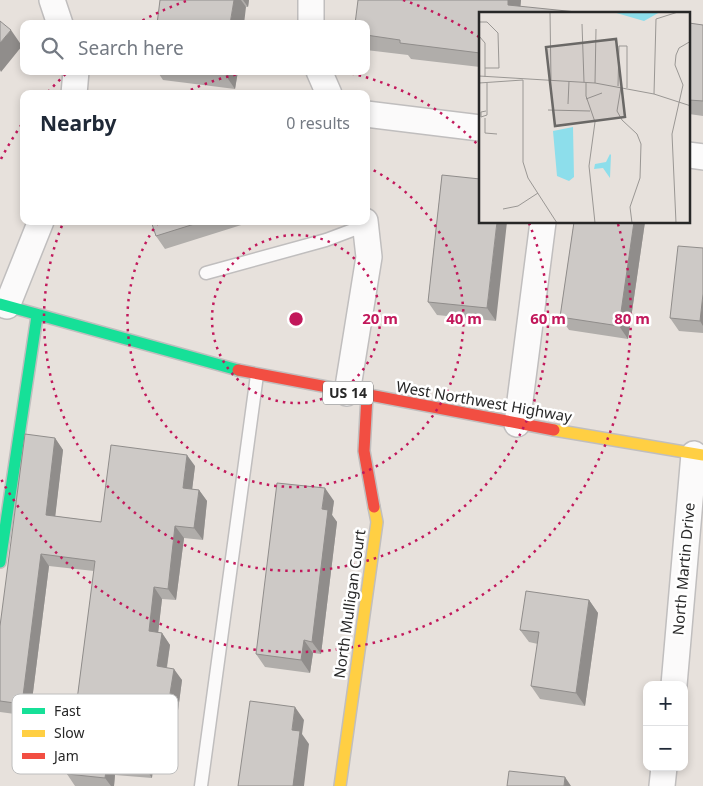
<!DOCTYPE html>
<html lang="en">
<head>
<meta charset="utf-8">
<style>
  :root { --surface:#fff; --page:#f6f6f7; --text:#1f2937; --muted:#747a83; --line:#e0e1e3 }
  body { margin:0; font-family:"Noto Sans",sans-serif; background:var(--page); color:var(--text) }
  .controls { position:absolute; right:15px; bottom:15px; display:grid; overflow:hidden; border-radius:10px; box-shadow:0 2px 8px #0003 }
  .controls button { width:45px; height:45px; display:grid; place-items:center; padding:0; border:0; border-bottom:1px solid var(--line); background:var(--surface); color:var(--text); font:25px sans-serif }
  .list { margin:0; padding:0; list-style:none }
  h2 { display:flex; justify-content:space-between; align-items:center; height:65px; margin:0; padding:0 20px; font-size:21px }
  h2 small { font-size:16px; font-weight:400; color:var(--muted) }
  .icon { flex:none; width:28px; height:28px; fill:none; stroke:currentColor; stroke-width:2; stroke-linecap:round; stroke-linejoin:round }
  .map { position:relative; flex:none; width:703px; height:786px; overflow:hidden }
  .search { position:absolute; background:var(--surface); box-shadow:0 2px 8px #0003; left:20px; top:20px; width:350px; height:55px; display:flex; align-items:center; gap:12px; box-sizing:border-box; padding:0 18px; border-radius:10px; color:var(--muted); font-size:19px }
  .panel { position:absolute; background:var(--surface); box-shadow:0 2px 8px #0003; left:20px; top:90px; width:350px; height:135px; border-radius:10px }
  .map>svg:first-child { display:block }
  .lines { fill:none; stroke-linecap:round; stroke-linejoin:round }
  .lane-casing { stroke:#c0bebe; stroke-width:15 }
  .street-casing { stroke:#c0bebe; stroke-width:28 }
  .fast-casing { stroke:#c0bebe; stroke-width:14 }
  .slow-casing { stroke:#c0bebe; stroke-width:14 }
  .jam-casing { stroke:#c0bebe; stroke-width:14 }
  .lane { stroke:#fbfafa; stroke-width:12 }
  .street { stroke:#fbfafa; stroke-width:25 }
  .fast { stroke:#16e098; stroke-width:11 }
  .slow { stroke:#ffcf43; stroke-width:11 }
  .jam { stroke:#f24e42; stroke-width:11 }
  .wall { fill:#b0adaa }
  .shaded-wall { fill:#908d8b }
  .building { fill:#cdc9c6; stroke:#908d8b }
  .ring { fill:none; stroke:#c2185b; stroke-width:2.5; stroke-dasharray:2.5 5 }
  .labels { text-anchor:middle; stroke-width:5; stroke-linejoin:round; paint-order:stroke }
  .shield { fill:#fff; stroke:#686868; stroke-width:1 }
  .shield-label { font-size:14px; font-weight:bold; fill:#272727 }
  .street-label { font-size:15px; fill:#272727; stroke:#fff }
  .inset-road { fill:none; stroke:#9a9794; stroke-width:1 }
  .view { fill:#6a6866; fill-opacity:0.15; stroke:#6a6866; stroke-width:2.5 }
  .inset-edge { fill:none; stroke:#272727; stroke-width:2.5 }
  .key { fill:#fff; stroke:#bebebe; stroke-width:1 }
  .key-label { font-size:14px; fill:#272727 }
  .centre { fill:#c2185b; stroke:#fff; stroke-width:2.5 }
  .ring-label { font-size:15px; text-anchor:middle; font-weight:bold; fill:#c2185b; stroke:#fff; stroke-width:5; stroke-linejoin:round; paint-order:stroke }
</style>
</head>
<body>
<div class="map">
<svg width="703" height="786" viewBox="0 0 703 786">
  <rect width="100%" height="100%" fill="#e7e1dc"/>
  <g class="lines">
    <g class="lane-casing">
      <path id="lane" d="M206,273L326,240L366,225
        M201,786L257,375"/>
    </g>
    <g class="street-casing">
      <path id="street" d="M52,0L60,24
        M311,24V0
        M319,71L329,94
        M74,94L76,71
        M366,114L480,128
        M689,155L703,157
        M7,306L41,221
        M347,393L369,257L365,221
        M517,424L543,222
        M674,685L694,454
        M662,786L664,767"/>
    </g>
    <g class="fast-casing">
      <path id="fast" d="M0,304L238,370
        M0,562L37,316"/>
    </g>
    <g class="slow-casing">
      <path id="slow" d="M554,430L703,455
        M340,786L377,522L374,507"/>
    </g>
    <g class="jam-casing">
      <path id="jam" d="M238,370L554,430
        M367,396L364,451L374,507"/>
    </g>
    <use href="#lane" class="lane"/>
    <use href="#street" class="street"/>
    <use href="#fast" class="fast"/>
    <use href="#slow" class="slow"/>
    <use href="#jam" class="jam"/>
  </g>
  <path class="wall" d="M160,0H249L248,7Z
    M358,0H521L520,6L480,14V67L411,59L408,55L366,50V24Z
    M689,23L703,25V116L689,114Z
    M157,71H238L235,89L163,80Z
    M442,175L496,321L437,315L428,302Z
    M151,221H254L165,249L156,236Z
    M574,222H645L628,339L569,330L560,317Z
    M703,248V333L679,331L670,318Z
    M55,438L63,450L55,516L101,522L195,466L192,489L199,490L207,501L203,540L184,538L176,600L162,599L158,632L162,633L170,645L167,668L182,680L177,718L158,715L152,778L115,775L114,786H75L67,774L69,748L62,747L54,735L77,700L94,571L49,566L30,716L0,712V626Z
    M334,501L332,515L337,522L321,654L313,653L310,673L265,667L256,654Z
    M589,600L598,613L585,706L540,699L531,686L538,644L529,642L520,630Z"/>
  <path class="shaded-wall" d="M234,0H241L246,7L244,24H230Z
    M243,0H249L248,7Z
    M508,0H521L520,14L508,5Z
    M11,30L22,46L1,72L0,70V43Z
    M224,71H238L235,89L224,73Z
    M497,222H507L496,321L487,308Z
    M634,222H645L628,339L619,326Z
    M703,294V326L700,321Z
    M55,438L63,450L54,527L46,515Z
    M187,455L195,466L191,499L183,488Z
    M325,488L334,501L332,515L337,522L321,654L312,642L322,509Z
    M199,490L207,501L203,540L194,528Z
    M175,526L184,538L176,600L168,589Z
    M41,554L49,566L30,716L22,704Z
    M154,587L162,599L157,643L149,631Z
    M589,600L598,613L585,706L576,693Z
    M162,633L170,645L165,678L157,666Z
    M304,640L313,653L310,673L301,660Z
    M174,669L182,680L177,718L168,706Z
    M150,704L158,715L152,778L144,766Z
    M295,707L304,720L302,734L309,744L304,786H293L292,730Z
    M107,763L115,775L114,786H111L105,778Z
    M565,777L571,786H564Z"/>
  <path class="building" d="M160,0H234L230,24H157Z
    M358,0H508V5L596,14H480V53L400,43V40L366,35V24H355Z
    M0,21L11,30L0,43Z
    M689,23L703,25V101L689,100Z
    M211,71H224V73Z
    M442,175L480,179V222H497L487,308L428,302Z
    M151,221H204L156,236Z
    M574,222H634L619,326L560,317Z
    M678,246L703,248V294L700,321L670,318Z
    M25,434L55,438L46,515L101,522L111,445L187,455L183,488L199,490L194,528L175,526L168,589L154,587L149,631L162,633L157,666L174,669L168,706L150,704L144,766L107,763L105,778L67,774L70,737L54,735L57,698L77,700L95,561L41,554L22,704L0,701V626Z
    M277,483L325,488L322,509L328,510L312,642L304,640L301,660L256,654Z
    M526,591L589,600L576,693L531,686L539,632L520,630Z
    M250,701L295,707L292,730L300,731L293,786H238Z
    M509,771L565,777L564,786H507Z"/>
  <g class="ring">
    <circle cx="296" cy="319" r="84"/>
    <path d="M367 167A168 168 0 1 1 159 221"/>
    <path d="M184 93A252 252 0 0 1 248 72M344 72A252 252 0 0 1 480 147M529 223A252 252 0 1 1 63 223"/>
    <path d="M1 159A336 336 0 0 1 22 124M48 92A336 336 0 0 1 69 71M136 24A336 336 0 0 1 189 0M403 0A336 336 0 0 1 479 37M618 224A336 336 0 0 1 1 479"/>
  </g>
  <g class="labels">
    <rect class="shield" x="323" y="381.5" width="50" height="23" rx="4"/>
    <g class="shield-label">
      <text x="348" y="398">US 14</text>
    </g>
    <g class="street-label">
      <text transform="translate(484 402) rotate(10)" y="5">West Northwest Highway</text>
      <text transform="translate(684 569) rotate(-85)" y="5">North Martin Drive</text>
      <text transform="translate(350 604) rotate(-82)" y="5">North Mulligan Court</text>
    </g>
  </g>
  <g transform="translate(479 12)">
    <rect width="211" height="211" fill="#e7e1dc"/>
    <path d="M134,0H181L165,9ZM94,115L95,165L90,169L78,164L74,119ZM131,142L132,143L131,166L124,156L115,157L116,152L127,150Z" fill="#8ddeeb"/>
    <path class="inset-road" d="M71,0L72,69M0,10H8L19,21L20,56H6M103,12L105,70M0,24L6,31V65M0,64L116,71L175,82L212,94M44,68V150L49,166L78,211M107,70V84L116,110L110,154L116,211M0,71L44,68M116,71L117,17M139,74L140,34H148V76M142,75L138,99L143,108L158,122L162,132L161,166L151,195L153,211M175,82L177,7L199,0M107,87L123,81M89,92L90,69M69,98L111,99M7,99L2,100V105L8,103V71M6,106V121L18,122M24,197L39,194L59,181M197,211L193,122L204,73L196,53L197,43L200,36L212,29"/>
    <path class="view" d="M137,27L146,105L76,114L67,35Z"/>
    <rect width="211" height="211" class="inset-edge"/>
  </g>
  <rect x="12" y="694" width="166" height="80" rx="8" class="key"/>
  <rect x="22" y="708" width="23" height="6" fill="#16e098"/>
  <rect x="22" y="730" width="23" height="7" fill="#ffcf43"/>
  <rect x="22" y="753" width="23" height="6" fill="#f24e42"/>
  <g class="key-label">
    <text x="54" y="716">Fast</text>
    <text x="54" y="738">Slow</text>
    <text x="54" y="761">Jam</text>
  </g>
  <circle cx="296" cy="319" r="8" class="centre"/>
  <g class="ring-label">
    <text x="380" y="324">20 m</text>
    <text x="464" y="324">40 m</text>
    <text x="548" y="324">60 m</text>
    <text x="632" y="324">80 m</text>
  </g>
</svg>
<div class="controls">
<button>+</button>
<button>−</button>
</div>
<div class="search"><svg class="icon" aria-label="search" viewBox="0 0 24 24"><circle cx="10" cy="10" r="6"/><path d="M15 15l6 6"/></svg>Search here</div>
<section class="panel">
<h2>Nearby<small>0 results</small></h2>
<ul class="list">
</ul>
</section>
</div>
</body>
</html>
